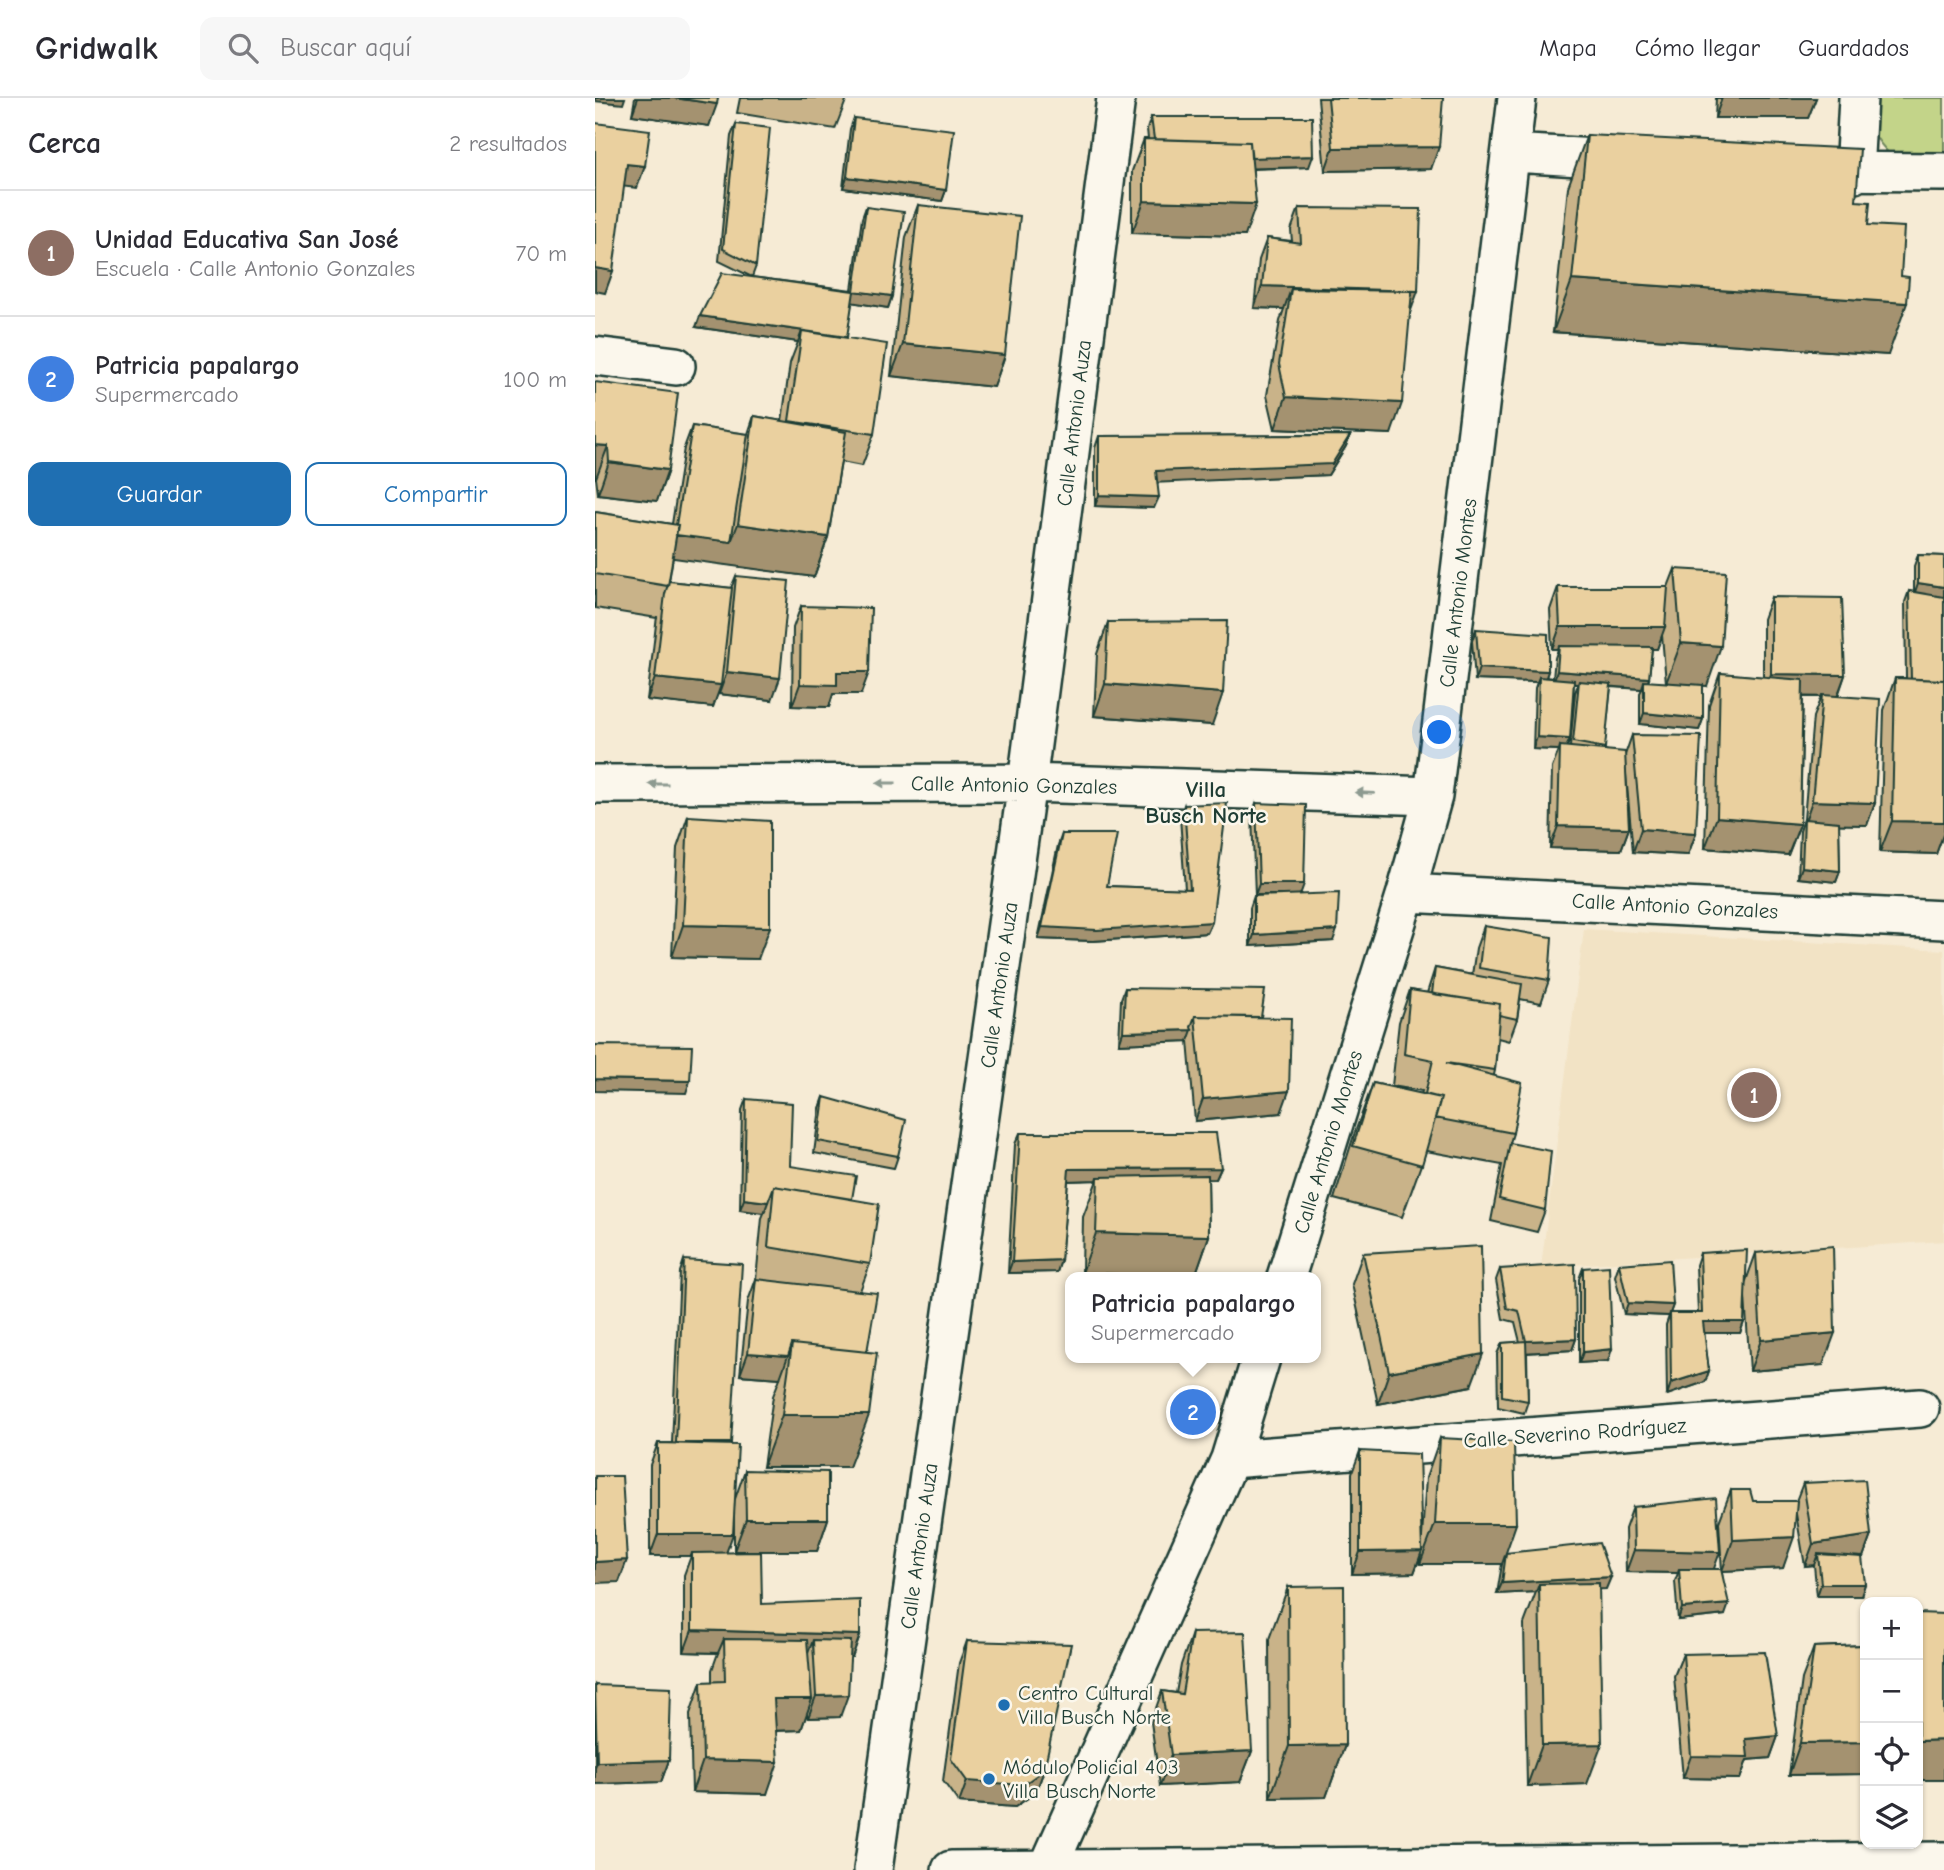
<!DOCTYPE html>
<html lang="es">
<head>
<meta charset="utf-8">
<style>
  :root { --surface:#fff; --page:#f7f7f7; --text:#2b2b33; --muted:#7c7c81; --line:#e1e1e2; --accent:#1f6fb2 }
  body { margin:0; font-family:"Comic Neue",sans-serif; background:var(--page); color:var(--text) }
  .controls { position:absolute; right:21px; bottom:21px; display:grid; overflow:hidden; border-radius:14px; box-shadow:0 2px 5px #0004 }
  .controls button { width:63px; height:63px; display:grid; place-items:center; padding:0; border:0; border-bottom:2px solid var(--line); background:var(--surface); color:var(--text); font:35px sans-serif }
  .you { position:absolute; left:845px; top:635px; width:24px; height:24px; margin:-18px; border:5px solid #fff; border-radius:50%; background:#1a73e8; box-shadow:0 0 0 10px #1a73e833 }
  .badge { display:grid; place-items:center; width:46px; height:46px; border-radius:50%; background:var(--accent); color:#fff; font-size:23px; font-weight:700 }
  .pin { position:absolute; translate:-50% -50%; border:4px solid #fff; box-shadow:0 2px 7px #0006 }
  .popup { position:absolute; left:470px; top:1174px; width:256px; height:91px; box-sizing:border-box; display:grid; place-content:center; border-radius:14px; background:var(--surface); filter:drop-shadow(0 2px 5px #0005); font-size:23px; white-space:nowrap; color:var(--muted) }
  .popup b { font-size:26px; color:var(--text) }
  .popup::after { content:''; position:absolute; left:50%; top:100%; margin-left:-14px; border:14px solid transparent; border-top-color:var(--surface) }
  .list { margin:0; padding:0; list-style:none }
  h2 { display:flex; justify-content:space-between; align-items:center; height:91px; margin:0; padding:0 28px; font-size:30px }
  h2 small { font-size:23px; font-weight:400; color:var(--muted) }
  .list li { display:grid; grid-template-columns:46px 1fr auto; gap:21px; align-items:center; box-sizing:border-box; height:126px; padding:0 28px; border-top:2px solid var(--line) }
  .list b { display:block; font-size:26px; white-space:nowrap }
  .list p { margin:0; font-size:23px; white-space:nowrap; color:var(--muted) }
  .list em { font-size:23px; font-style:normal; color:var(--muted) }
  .actions { display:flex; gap:14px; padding:21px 28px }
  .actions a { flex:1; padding:16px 0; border:2px solid var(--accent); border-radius:14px; text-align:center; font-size:24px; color:var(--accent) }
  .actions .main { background:var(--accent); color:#fff }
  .icon { flex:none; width:38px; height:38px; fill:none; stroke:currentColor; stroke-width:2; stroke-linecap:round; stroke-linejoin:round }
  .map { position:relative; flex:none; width:1349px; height:1772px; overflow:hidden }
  header { display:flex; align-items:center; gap:42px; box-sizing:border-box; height:98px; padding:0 35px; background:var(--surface); border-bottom:2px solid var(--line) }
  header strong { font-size:33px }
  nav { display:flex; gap:38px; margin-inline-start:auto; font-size:24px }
  .search { width:490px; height:63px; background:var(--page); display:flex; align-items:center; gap:18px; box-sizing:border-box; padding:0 24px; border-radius:14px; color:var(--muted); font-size:26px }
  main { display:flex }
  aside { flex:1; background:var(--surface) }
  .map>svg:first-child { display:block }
  .built { fill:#f2e3c5 }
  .green { fill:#c3d489; stroke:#71885e; stroke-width:2 }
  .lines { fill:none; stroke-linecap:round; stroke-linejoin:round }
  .street-casing { stroke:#1f3d34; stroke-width:42 }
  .street { stroke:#fbf7ec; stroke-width:37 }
  .wall { fill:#c9b389; stroke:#1f3d34; stroke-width:2; fill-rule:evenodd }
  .shaded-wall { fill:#a4926f; stroke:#1f3d34; stroke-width:2 }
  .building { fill:#ead09f; stroke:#1f3d34; stroke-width:2 }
  .oneway { fill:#8d9a90 }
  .poi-dot { fill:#1f6fb2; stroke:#fbf7ec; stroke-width:2.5 }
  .labels { text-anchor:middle; stroke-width:5; stroke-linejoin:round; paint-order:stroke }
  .street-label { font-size:21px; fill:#1f3d34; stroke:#fbf7ec }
  .poi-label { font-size:21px; fill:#1f3d34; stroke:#fbf7ec; text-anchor:start }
  .neighbourhood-label { font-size:23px; font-weight:bold; fill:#1f3d34; stroke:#fbf7ec }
</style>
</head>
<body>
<header>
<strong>Gridwalk</strong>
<div class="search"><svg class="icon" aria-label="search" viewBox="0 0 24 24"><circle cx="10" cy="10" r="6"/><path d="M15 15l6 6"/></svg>Buscar aquí</div>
<nav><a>Mapa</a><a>Cómo llegar</a><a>Guardados</a></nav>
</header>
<main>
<aside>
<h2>Cerca<small>2 resultados</small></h2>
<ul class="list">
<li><span class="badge" style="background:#8d6e63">1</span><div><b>Unidad Educativa San José</b><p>Escuela · Calle Antonio Gonzales</p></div><em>70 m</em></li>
<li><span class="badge" style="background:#3f7fe0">2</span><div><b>Patricia papalargo</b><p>Supermercado</p></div><em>100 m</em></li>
</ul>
<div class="actions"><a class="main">Guardar</a><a>Compartir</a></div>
</aside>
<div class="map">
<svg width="1349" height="1772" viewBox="0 0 1349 1772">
  <rect width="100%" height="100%" fill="#f6ebd5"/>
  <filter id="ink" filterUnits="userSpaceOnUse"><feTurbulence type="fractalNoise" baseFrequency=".0143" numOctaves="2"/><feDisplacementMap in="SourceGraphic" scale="14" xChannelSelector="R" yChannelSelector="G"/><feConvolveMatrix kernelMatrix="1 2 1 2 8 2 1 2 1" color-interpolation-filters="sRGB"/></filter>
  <g filter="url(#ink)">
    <path class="built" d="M989,831L1349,852V1143L946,1169Z"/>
    <path class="green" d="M1277,0H1349V56L1298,59C1275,38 1276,30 1277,0Z"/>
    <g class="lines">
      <g class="street-casing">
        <path id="street" d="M916,55L1034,62
          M1214,73L1349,74
          M1259,76L1263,0
          M0,258L81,268
          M0,686L432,685L838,698
          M811,795L1349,822
          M691,1179L811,795L838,698L922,0
          M635,1361L1325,1310
          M278,1772L432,685L521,0
          M356,1772L1349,1763
          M452,1772L635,1361L666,1260"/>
      </g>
      <use href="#street" class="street"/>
    </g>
    <path class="wall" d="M40,0H123L114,28L37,17Z
      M145,0H252L240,31L142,15Z
      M723,0H848L836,71L730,73Z
      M1121,0H1221L1213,20H1120Z
      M556,19L714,69L658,71L650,138L537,135V73L549,41H553L552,31Z
      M259,20L351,92L347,103L248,90L255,31Z
      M141,26L161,168L157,179L257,192L267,120L271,109L297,198L293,210L257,204L251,240L279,336L267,368L246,364L233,439L219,479L78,459L74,483L136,490L141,478L177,602L124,596V591L118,609L52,602L62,518V520L0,510V414L77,426L89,350L97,328L153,336L159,318L187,323L195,265L203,244L101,229L157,179L124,163L136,38Z
      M992,37L1261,103L1273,127L1293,257L958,234L973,89Z
      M323,107L410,257L399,289L296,278L311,139Z
      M704,110L815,215L796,336L680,331L672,297L685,223L689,211L659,210L664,162L672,140L697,143L696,132Z
      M0,284L73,372L62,403L3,396L1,380Z
      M755,337L751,348L733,377L562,384L559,410L500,408V350L504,338Z
      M1323,457L1349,458V734L1341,756L1285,754L1289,612L1300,580H1311L1310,504L1314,493L1319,494V468Z
      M1080,471L1112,588L1108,587V621L1104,632L1045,626V595L1047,591L1016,589L1009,652L1030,657L1037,637L1101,735L1093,757L1038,754L1031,676L1034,730L1026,752L955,750L957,670L964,652L938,651L940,590L942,584L880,582L877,543L881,531L953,573L951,579L958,580L960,560L963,551H957L955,512L963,489H1073ZM1067,537L1071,585L1053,584L1054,580L1057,551H1062ZM979,586H983L980,595L975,649H972L975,641Z
      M1176,499L1250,577L1243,598L1280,705L1272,727L1244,726L1245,773L1241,784L1203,780L1205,733L1209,721L1218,619L1226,599H1208L1205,726L1193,757L1110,750L1114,607L1125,575L1168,579V521Z
      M206,508L266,596H238L234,609L197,608L198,530Z
      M513,524L617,627L499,618L502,556Z
      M661,705L705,797L738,843L655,848V810L659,798L690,797H660L657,716Z
      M589,707L617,824L612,835L498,843L443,841L463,747L467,736L512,788L590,791L585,719Z
      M93,718L163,861L77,859L82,750Z
      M889,828L954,882L946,905L925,901L922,921L914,943L903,940L900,972L899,977L918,1035L915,1045L950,1112L942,1134L896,1123L907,1067L831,1053L807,1119L739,1101L759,1037L778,985L826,996L827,993L797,988L804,924L815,892L832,895L840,870L877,877L881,850Z
      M530,890L666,919L686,1015L600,1023L593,943L524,946L526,901Z
      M229,999L303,1058L299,1070L219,1055L225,1010Z
      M151,1001L195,1068L257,1101L275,1166L265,1193L272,1254L254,1369H168L178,1298L185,1280L145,1277L153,1203L161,1181L167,1120L169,1115L145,1112L147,1012Z
      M425,1035L626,1070L621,1081H613L614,1138L600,1178L487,1175L488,1119L502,1082L473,1083L466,1162L462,1174L413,1175L420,1046Z
      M768,1155L876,1288L783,1306L757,1186Z
      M1105,1155L1151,1183L1161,1155L1228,1267L1155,1273L1150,1198L1149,1224L1145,1235H1109L1114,1273L1110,1284L1072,1297L1071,1227L1074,1218L1029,1216L1020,1178L1024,1166L1078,1207L1075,1215H1103L1101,1167Z
      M89,1162L136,1345L140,1401L150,1372L233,1421L222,1453H139V1417L131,1455L167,1506L265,1537L257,1559H255L245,1619L213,1620L212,1615L206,1632L181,1633L172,1696L97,1694L95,1616L106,1584H117V1572L123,1555L89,1554V1477L96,1458H55V1367L63,1345H77L85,1174Z
      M988,1170L1013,1263L984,1265V1181Z
      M905,1171L981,1241L977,1252L932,1255L933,1303L929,1315L903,1309L902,1256L907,1245L925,1244L920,1224L908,1221L901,1182Z
      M845,1340L911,1455L1011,1491H1004L992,1686L932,1688L929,1526L941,1494L902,1496L907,1466H825L826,1457L819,1475L757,1476V1375L765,1353L827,1439L831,1380Z
      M1208,1385L1276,1437L1268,1459H1266L1270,1486L1266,1498H1222L1219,1467L1210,1468L1201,1416L1188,1470L1127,1473L1130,1517L1083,1522L1080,1483L1083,1475L1031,1474L1030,1431L1038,1409L1118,1471L1127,1473L1124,1424L1136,1392L1158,1403H1201Z
      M693,1489L750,1647L731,1699L675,1700L674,1541Z
      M597,1535L657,1653L645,1684L565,1688L556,1624L567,1593L581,1595L586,1567Z
      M372,1543L449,1672L441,1694L420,1709L364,1705L348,1683L364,1565Z
      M1270,1547V1676L1194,1677L1207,1581L1219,1549Z
      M1088,1556L1183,1638L1175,1660L1152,1662L1145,1681L1088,1680L1079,1578Z
      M0,1587L74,1662L66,1684L0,1686Z"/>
    <path class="shaded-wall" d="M0,0H30L28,6L0,3Z
      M43,0H79L122,6L114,28L37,17Z
      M1127,0H1221L1213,20H1120Z
      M844,49L836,71L730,73L738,50Z
      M718,58L714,69L557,73L561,62Z
      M32,66L50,68L42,90L24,88Z
      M252,79L351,92L347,103L248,90Z
      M549,103L661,106L650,138L537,135Z
      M0,170L18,173L10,195L0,193Z
      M977,182L1312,205L1293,257L958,234Z
      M667,188L823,193L815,215L696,191L689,211L659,210Z
      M259,193L297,198L293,210L255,204Z
      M105,218L252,239L248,250L207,233L203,244L101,229Z
      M308,246L410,257L399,289L296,278Z
      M691,299L807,305L796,336L680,331Z
      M755,337L751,348L733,377L557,385L561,373Z
      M0,347L13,348L1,380H0Z
      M14,364L73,372L62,403L3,396Z
      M504,397L564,399L559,410L500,408Z
      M143,426L233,439L219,479L71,459L79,436L136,444Z
      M1323,485L1349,489V500L1319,497Z
      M965,529H1070L1062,551H964V548L963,551H957Z
      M1086,545L1126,548L1112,588L1071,585Z
      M884,570L953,573L949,585L944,579L942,584L880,582Z
      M962,573L1054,580L1050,591L1049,583L1047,591L984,586V583L983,586L958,585Z
      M132,574L185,580L177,602L124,596Z
      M242,574H274L266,596H238L234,609L197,608L205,586Z
      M1176,576L1250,577L1242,599L1168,598Z
      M60,580L126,587L118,609L52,602Z
      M510,586L628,595L617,627L499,618Z
      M1049,615L1108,621L1104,632L1045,626Z
      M942,639L975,641L970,652L965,648L964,652L938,651Z
      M1217,703L1280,705L1272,727L1209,726Z
      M1122,719L1205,726L1193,757L1110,750Z
      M1297,723L1349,724V734L1341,756L1285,754Z
      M963,728L1034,730L1026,752L955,750Z
      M1046,731L1101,735L1093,757L1038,754Z
      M1207,769L1245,773L1241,784L1203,780Z
      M664,786H709L705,797H660Z
      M617,824L612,835L498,843L443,841L447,829Z
      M88,827L175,829L163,861L77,859Z
      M742,832L738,843L655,848L659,837Z
      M597,932L593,943L524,946L528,934Z
      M0,981L95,983L91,995L0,993Z
      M694,993L686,1015L600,1023L608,1001Z
      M626,1070L621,1081L503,1082V1079L502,1082L470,1083L474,1071Z
      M149,1101L173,1104L169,1115L145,1112Z
      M501,1135L614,1138L600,1178L487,1175Z
      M466,1162L462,1174L413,1175L417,1164Z
      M1033,1205L1078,1207L1074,1218L1029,1216Z
      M1108,1224H1149L1145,1235H1103Z
      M1240,1235L1228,1267L1155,1273L1166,1242Z
      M981,1241L977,1252L927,1255L931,1243Z
      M1017,1251L1013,1263L984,1265L988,1254Z
      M153,1255L193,1258L185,1280L145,1277Z
      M888,1256L876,1288L783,1306L794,1274Z
      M1114,1273L1110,1284L1072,1297L1076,1285Z
      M187,1317H274L254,1369H168Z
      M151,1421H233L222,1453H139Z
      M840,1426H921L907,1466H825Z
      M63,1436H138L130,1458L97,1455L96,1458H55Z
      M1276,1437L1268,1459L1224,1466L1223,1456L1219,1467L1210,1468L1218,1446Z
      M1199,1439L1188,1470L1127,1473L1138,1442Z
      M1039,1452L1125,1454L1117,1476L1084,1471L1083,1475L1031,1474Z
      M827,1453L819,1475L757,1476L765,1454Z
      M32,1462L24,1484L0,1485V1464Z
      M1016,1479L1011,1491L944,1494V1486L941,1494L902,1496L907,1485Z
      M1226,1486H1270L1266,1498H1222Z
      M1134,1506L1130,1517L1083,1522L1087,1510Z
      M97,1532L265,1537L257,1559L219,1558L218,1542L212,1558L129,1541L123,1555L89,1554Z
      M253,1597L245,1619L213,1620L221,1598Z
      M179,1601H217L206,1632L168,1633Z
      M1183,1638L1175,1660L1152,1662L1145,1681L1088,1680L1096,1658L1151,1641Z
      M1349,1642V1682H1323V1643Z
      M1270,1644V1676L1194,1677L1205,1645Z
      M1007,1646L992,1686L932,1688L947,1647Z
      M750,1647L731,1699L675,1700L694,1648Z
      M657,1653L645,1684L565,1688L576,1657Z
      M74,1662L66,1684L0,1686V1669L2,1664Z
      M108,1662L183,1664L172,1696L97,1694Z
      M449,1672L441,1694L420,1709L364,1705L372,1683Z"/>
    <path class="building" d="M79,0H123L122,6Z
      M733,0H848L844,49L738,50Z
      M556,19H717L718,58L656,60L655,44L559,41Z
      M259,20L359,32L351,92L252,79Z
      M0,25L55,32L50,68L32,66L18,173L0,170Z
      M141,26L175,30L161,168L128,151Z
      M992,37L1265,51L1261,103L1275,104L1273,127L1309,129L1306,178L1314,179L1312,205L977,182Z
      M549,41L655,44L661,106L549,103Z
      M323,107L425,118L410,257L308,246Z
      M271,109L309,114L297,198L259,193L252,239L105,218L127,175L259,193Z
      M704,110L826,111L823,193L667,188L672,140L706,145Z
      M696,191L817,193L807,305L691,299L684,266Z
      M207,233L292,246L279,336L194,323Z
      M0,284L83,295L73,372L14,364L13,348L0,347Z
      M159,318L251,334L233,439L143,426Z
      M97,328L153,336L136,444L81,437L83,427H81Z
      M755,337L737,366L561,373L564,399L504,397V338Z
      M0,414L83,427L73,488L0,476Z
      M1323,457L1349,458V489L1323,485Z
      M1080,471L1131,474L1126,548L1086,545Z
      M141,478L194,483L185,580L132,574Z
      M74,483L137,490L126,587L60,580L70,496Z
      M963,489H1073L1070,529H965Z
      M1314,493L1349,499V582L1316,581Z
      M1176,499L1247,500L1250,577L1176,576Z
      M206,508L276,510L274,574H242V587L205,586Z
      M632,523L628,595L510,586L513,524Z
      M881,531L953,536V573L884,570Z
      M964,548L1057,549L1054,580L962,573Z
      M1125,575L1208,582L1205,726L1122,719Z
      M944,579L979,582L975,641L942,639Z
      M1300,580L1349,582V724L1297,723Z
      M984,583L1016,586L1010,650L978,644Z
      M1049,583L1108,587V621L1049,615Z
      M1227,597L1285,601L1280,705L1217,703Z
      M1037,637L1106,638L1101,735L1046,731Z
      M965,648L1030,654L1034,730L963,728Z
      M632,705L617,824L502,832L447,829L467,736H522L512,788L595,791L589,707Z
      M661,705L711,707L709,786H664Z
      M93,718L175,723V829L88,827Z
      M1209,721L1244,724L1245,773L1207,769Z
      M744,795L742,832L659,837V798Z
      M889,828L957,839L954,882L884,870Z
      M840,870L927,886L922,921L904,917L905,906L837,896Z
      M530,890L670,892L666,919L600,918L596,929L597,932L528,934Z
      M815,892L905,906L900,972L851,965L927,985L918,1035L840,1020L846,1000L830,996L838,962L809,956Z
      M600,918L696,920L694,993L608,1001Z
      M0,947L97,948L95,983L0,981Z
      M778,985L846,1000L827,1067L758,1048Z
      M229,999L311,1022L303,1058L223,1043Z
      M151,1001L197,1005L195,1068L261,1078L257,1101L179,1088L173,1104L149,1101Z
      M425,1035H621L626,1070L474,1071L466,1162L417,1164Z
      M915,1045L956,1053L950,1112L904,1101Z
      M613,1077L614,1138L501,1135L503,1079Z
      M179,1088L284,1106L275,1166L173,1149Z
      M886,1148L888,1256L794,1274L768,1155Z
      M1238,1148L1240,1235L1166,1242L1161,1155Z
      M1152,1152L1149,1224H1108L1114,1273L1076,1285L1075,1215H1107L1105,1155Z
      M89,1162L147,1166L136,1345H81Z
      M1075,1162L1078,1207L1033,1205L1024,1166Z
      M980,1166L981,1241L931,1243L924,1213L912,1210L905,1171Z
      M1014,1168L1017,1251L988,1254V1170Z
      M161,1181L282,1195L272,1254L197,1246L193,1258L153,1255Z
      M931,1243L933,1303L907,1298V1245Z
      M197,1246L282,1255L274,1317H187Z
      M845,1340L919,1344L921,1426H840Z
      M63,1345L143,1347L138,1436H63Z
      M765,1353L824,1356L827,1453L765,1454Z
      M150,1372L233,1374V1421H151Z
      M0,1378H27L32,1462L0,1464Z
      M1270,1382L1276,1437L1218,1446L1208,1385Z
      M1136,1392H1155L1158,1403H1202L1199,1439L1138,1442Z
      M1121,1400L1125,1454L1039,1452L1038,1409Z
      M1004,1445L1016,1479L907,1485L911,1455Z
      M166,1454L167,1506L265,1502V1537L97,1532V1455Z
      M1223,1456L1267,1459L1270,1486H1226Z
      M1084,1471H1126L1134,1506L1087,1510Z
      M1004,1485L1007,1646L947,1647L944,1486Z
      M749,1488L750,1647L694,1648L693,1489Z
      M1323,1515L1349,1516V1642L1323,1643Z
      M650,1534L657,1653L576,1657L567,1593L587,1596L597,1535Z
      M129,1541L212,1542L217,1601H179L183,1664L108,1662L106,1584L130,1583Z
      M218,1542L256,1543L253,1597L221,1598Z
      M372,1543L476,1546L449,1672L428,1687L372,1683L356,1661Z
      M1270,1547V1644L1205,1645L1219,1549Z
      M1170,1554L1183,1638L1151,1641L1153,1659L1096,1658L1088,1556Z
      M0,1587L76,1590L74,1662L2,1664Z"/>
    <defs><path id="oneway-solid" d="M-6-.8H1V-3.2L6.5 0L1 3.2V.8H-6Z" transform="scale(1.75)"/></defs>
    <g class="oneway">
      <use href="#oneway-solid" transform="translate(291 685) rotate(180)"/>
      <use href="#oneway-solid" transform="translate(63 686) rotate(180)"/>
      <use href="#oneway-solid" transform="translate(770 695) rotate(-178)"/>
    </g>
  </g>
  <g class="poi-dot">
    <circle cx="409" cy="1607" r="7"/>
    <circle cx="394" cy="1681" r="7"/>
  </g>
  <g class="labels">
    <g class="street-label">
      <text transform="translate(479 325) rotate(-83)" y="7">Calle Antonio Auza</text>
      <text transform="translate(863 495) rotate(-83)" y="7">Calle Antonio Montes</text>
      <text transform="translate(419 687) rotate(1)" y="7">Calle Antonio Gonzales</text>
      <text transform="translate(1080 808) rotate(3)" y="7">Calle Antonio Gonzales</text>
      <text transform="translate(404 887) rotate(-82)" y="7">Calle Antonio Auza</text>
      <text transform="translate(733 1044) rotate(-73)" y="7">Calle Antonio Montes</text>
      <text transform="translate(980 1335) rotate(-4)" y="7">Calle Severino Rodríguez</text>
      <text transform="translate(324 1448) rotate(-82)" y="7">Calle Antonio Auza</text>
    </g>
    <g class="poi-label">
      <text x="423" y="1602">Centro Cultural<tspan x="423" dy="24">Villa Busch Norte</tspan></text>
      <text x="408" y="1676">Módulo Policial 403<tspan x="408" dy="24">Villa Busch Norte</tspan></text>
    </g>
    <g class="neighbourhood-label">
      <text x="611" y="699">Villa<tspan x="611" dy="26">Busch Norte</tspan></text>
    </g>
  </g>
</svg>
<div class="controls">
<button>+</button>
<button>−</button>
<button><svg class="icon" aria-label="locate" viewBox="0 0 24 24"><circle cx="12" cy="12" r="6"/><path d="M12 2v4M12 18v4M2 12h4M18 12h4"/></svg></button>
<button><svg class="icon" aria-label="layers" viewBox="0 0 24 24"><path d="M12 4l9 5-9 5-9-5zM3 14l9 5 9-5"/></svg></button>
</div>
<div class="you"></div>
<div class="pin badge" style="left:1159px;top:997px;background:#8d6e63">1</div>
<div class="pin badge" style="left:598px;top:1314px;background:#3f7fe0">2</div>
<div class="popup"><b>Patricia papalargo</b>Supermercado</div>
</div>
</main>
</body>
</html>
